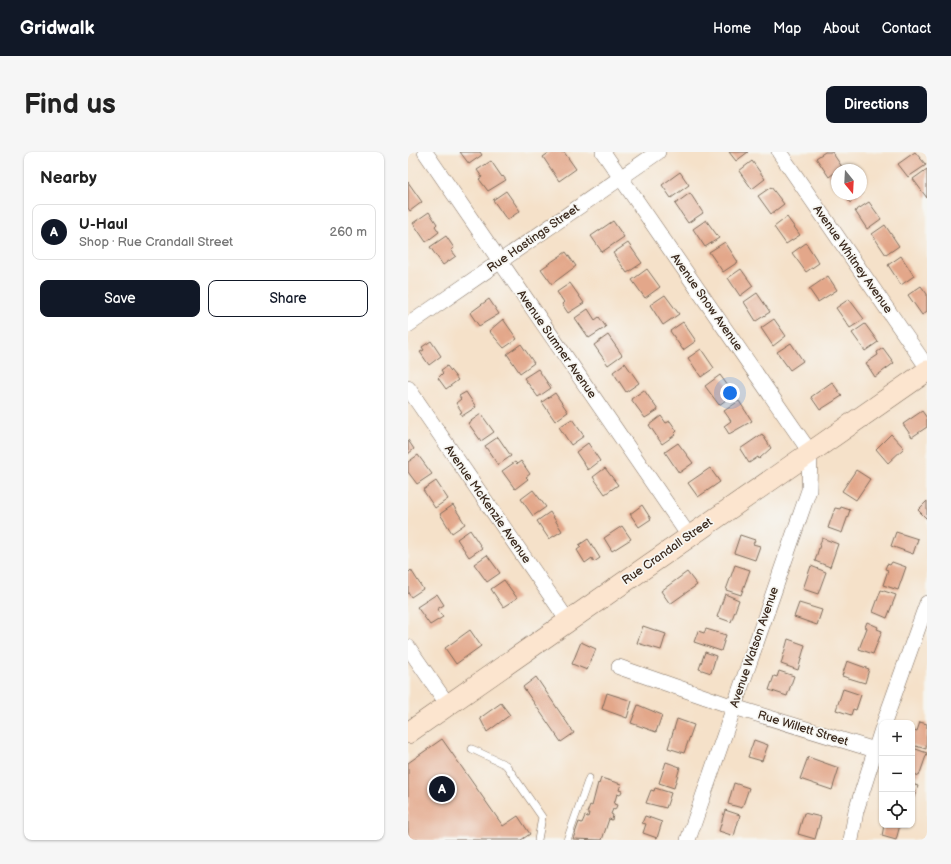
<!DOCTYPE html>
<html lang="en">
<head>
<meta charset="utf-8">
<style>
  :root { --surface:#fff; --page:#f6f6f6; --text:#222; --muted:#767676; --line:#e0e0e0; --accent:#111827 }
  body { margin:0; font-family:"Balsamiq Sans",sans-serif; background:var(--page); color:var(--text) }
  .controls { position:absolute; right:12px; bottom:12px; display:grid; overflow:hidden; border-radius:8px; box-shadow:0 1px 3px #0004 }
  .controls button { width:36px; height:36px; display:grid; place-items:center; padding:0; border:0; border-bottom:1px solid var(--line); background:var(--surface); color:var(--text); font:20px sans-serif }
  .compass { position:absolute; left:423px; top:12px; width:36px; height:36px; border-radius:50%; background:var(--surface); box-shadow:0 1px 3px #0004; rotate:162deg }
  .you { position:absolute; left:322px; top:241px; width:14px; height:14px; margin:-10px; border:3px solid #fff; border-radius:50%; background:#1a73e8; box-shadow:0 0 0 6px #1a73e833 }
  .badge { display:grid; place-items:center; width:26px; height:26px; border-radius:50%; background:var(--accent); color:#fff; font-size:13px; font-weight:700 }
  .pin { position:absolute; translate:-50% -50%; border:2px solid #fff; box-shadow:0 1px 4px #0006 }
  .list { margin:0; padding:0; list-style:none }
  h2 { display:flex; justify-content:space-between; align-items:center; height:52px; margin:0; padding:0 16px; font-size:17px }
  h2 small { font-size:13px; font-weight:400; color:var(--muted) }
  .list li { display:grid; grid-template-columns:26px 1fr auto; gap:12px; align-items:center; box-sizing:border-box; height:56px; margin:0 8px 8px; padding:0 8px; border:1px solid var(--line); border-radius:8px }
  .list b { display:block; font-size:15px; white-space:nowrap }
  .list p { margin:0; font-size:13px; white-space:nowrap; color:var(--muted) }
  .list em { font-size:13px; font-style:normal; color:var(--muted) }
  .actions { display:flex; gap:8px; padding:12px 16px }
  .actions a { flex:1; padding:9px 0; border:1px solid var(--accent); border-radius:8px; text-align:center; font-size:14px; color:var(--accent) }
  .actions .main { background:var(--accent); color:#fff }
  .icon { flex:none; width:22px; height:22px; fill:none; stroke:currentColor; stroke-width:2; stroke-linecap:round; stroke-linejoin:round }
  .map { position:relative; flex:none; width:519px; height:688px; overflow:hidden; border-radius:8px }
  header { display:flex; align-items:center; gap:24px; box-sizing:border-box; height:56px; padding:0 20px; background:var(--accent); color:#fff }
  header strong { font-size:19px }
  nav { display:flex; gap:22px; margin-inline-start:auto; font-size:14px }
  .intro { display:flex; align-items:center; justify-content:space-between; box-sizing:border-box; height:96px; padding:0 24px }
  h1 { margin:0; font-size:28px }
  .button { padding:10px 18px; border-radius:8px; background:var(--accent); color:#fff; font-size:14px; font-weight:700 }
  main { display:flex; gap:24px; padding:0 24px }
  aside { flex:1; background:var(--surface); border-radius:8px; box-shadow:0 1px 3px #0004 }
  .map>svg:first-child { display:block }
  .building { fill:#e3a78a }
  .lines { fill:none; stroke-linecap:round; stroke-linejoin:round }
  .lane-casing { stroke:#7c6a5a; stroke-width:8 }
  .street-casing { stroke:#7c6a5a; stroke-width:16 }
  .secondary-casing { stroke:#7c6a5a; stroke-width:22 }
  .lane { stroke:#fff; stroke-width:7 }
  .street { stroke:#fff; stroke-width:15 }
  .secondary { stroke:#fce5cf; stroke-width:21 }
  .labels { text-anchor:middle; stroke-width:3.5; stroke-linejoin:round; paint-order:stroke }
  .street-label { font-size:12px; fill:#3b2a1e; stroke:#f6f6f2 }
</style>
</head>
<body>
<header>
<strong>Gridwalk</strong>
<nav><a>Home</a><a>Map</a><a>About</a><a>Contact</a></nav>
</header>
<div class="intro"><h1>Find us</h1><a class="button">Directions</a></div>
<main>
<aside>
<h2>Nearby<small></small></h2>
<ul class="list">
<li><span class="badge">A</span><div><b>U-Haul</b><p>Shop · Rue Crandall Street</p></div><em>260 m</em></li>
</ul>
<div class="actions"><a class="main">Save</a><a>Share</a></div>
</aside>
<div class="map">
<svg width="519" height="688" viewBox="0 0 519 688">
  <rect width="100%" height="100%" fill="#f6f6f2"/>
  <filter id="ink" filterUnits="userSpaceOnUse"><feTurbulence type="fractalNoise" baseFrequency=".025" numOctaves="2"/><feDisplacementMap in="SourceGraphic" scale="8" xChannelSelector="R" yChannelSelector="G"/><feConvolveMatrix kernelMatrix="1 2 1 2 8 2 1 2 1" color-interpolation-filters="sRGB"/></filter>
  <filter id="wash" filterUnits="userSpaceOnUse"><feTurbulence type="fractalNoise" baseFrequency=".012" numOctaves="4" result="noise"/><feDisplacementMap in="SourceGraphic" scale="16" xChannelSelector="R" yChannelSelector="G"/><feGaussianBlur stdDeviation="0.9" result="paint"/><feColorMatrix in="noise" values="0 0 0 0 0 0 0 0 0 0 0 0 0 0 0 0 0 1.4 0 .05"/><feComposite in="paint" operator="in"/></filter>
  <g filter="url(#wash)">
    <rect width="100%" height="100%" fill="#f5e1c9"/>
    <g id="blocks">
      <path class="building" d="M52,0H72L74,3L61,12Z
        M142,0H156L168,17L151,29L135,5Z
        M321,0H340L328,9Z
        M417,0H424L434,15L421,25L408,6Z
        M507,0L518,13L500,25L490,12Z
        M83,9L94,25L95,24L98,28L80,39L71,27L74,25L69,18Z
        M344,9L357,27L344,37L331,19Z
        M519,17V46L505,27Z
        M272,20L281,33L263,46L254,33Z
        M0,30L14,50L2,59L0,56Z
        M363,35L376,52L363,62L350,44Z
        M98,39L112,59L99,68L85,48Z
        M453,39L455,42L442,51L436,42H453Z
        M282,41L295,61L280,71L267,52Z
        M461,50L473,67L459,77L447,59Z
        M21,60L29,72L27,74L31,80L18,90L5,71Z
        M379,65L392,83L378,92L366,75Z
        M298,68L311,86L297,95L285,77Z
        M205,69L216,85L194,100L183,84Z
        M477,73L491,94L478,103L464,82Z
        M38,84L46,96L43,98L48,104L35,113L22,95Z
        M317,90L330,110L315,120L301,100Z
        M220,91L234,111L219,121L205,101Z
        M398,91L411,111L398,120L384,101Z
        M158,100L168,114L144,132L133,117Z
        M493,104L506,124L493,133L480,113Z
        M239,117L252,135L237,146L224,128Z
        M333,117L345,134L332,144L320,126Z
        M420,124L429,138L410,150L401,137Z
        M162,131L176,151L160,161L154,152L156,150L149,140Z
        M513,134L519,142V159L514,163L500,143Z
        M349,141L362,160L348,169L336,150Z
        M257,143L271,162L255,173L242,153Z
        M81,147L91,162L71,174L62,161Z
        M441,147L456,167L442,176L428,156Z
        M180,157L187,168L191,165L198,175L181,186L167,166Z
        M95,167L109,187L96,196L81,179Z
        M366,167L378,184L365,194L353,176Z
        M275,170L288,189L275,198L262,179Z
        M457,172L470,190L457,199L444,181Z
        M200,183L214,203L200,213L186,193Z
        M23,189L33,204L21,213L12,200L16,198L14,195Z
        M383,191L395,209L382,218L369,200Z
        M113,192L126,211L112,221L99,202Z
        M475,196L486,211L467,225L458,211L470,203L469,200Z
        M293,197L306,216L293,225L280,206Z
        M217,211L231,231L218,240L205,220Z
        M39,214L50,228L38,237L30,226L35,221L33,218Z
        M130,217L143,236L130,245L116,226Z
        M312,223L326,242L311,253L297,234Z
        M424,230L434,244L412,258L403,245Z
        M236,238L250,258L237,266L223,247Z
        M58,240L68,255L54,264L52,261L54,260L48,251L53,247L51,244Z
        M147,241L160,260L147,269L134,250Z
        M331,249L344,269L321,282L316,274L323,269L316,259Z
        M514,259L519,266V275L504,285L495,272Z
        M73,262L86,280L73,289L60,271Z
        M253,264L258,271L262,269L269,279L266,282L267,283L254,292L241,273Z
        M164,267L176,284L163,293L151,275Z
        M354,282L363,296L351,307L350,305L341,311L332,297Z
        M483,282L496,296L480,311L468,297Z
        M90,285L103,304L90,313L77,294Z
        M0,288L6,297L0,302Z
        M180,291L192,309L180,318L168,300Z
        M270,291L285,311L271,321L257,300Z
        M10,303L24,322L9,332L0,320V310Z
        M113,309L122,322L118,325L120,327L107,337L94,319L107,310L109,312Z
        M197,316L210,333L197,342L185,325Z
        M302,316L312,330L290,345L280,331Z
        M448,318L462,327L448,348L434,339Z
        M28,329L40,347L27,356L15,338Z
        M125,338L138,355L125,364L113,347Z
        M519,349V367L510,358Z
        M45,353L57,372L44,381L32,362Z
        M234,353L243,367L231,375L222,362Z
        M433,355L442,358L434,381L420,376L427,356L432,357Z
        M142,360L154,379L141,387L129,369Z
        M214,374L223,387L204,399L196,386Z
        M62,378L74,396L61,405L49,387Z
        M488,380L510,387L505,402L483,394Z
        M332,383L347,388L345,392L352,394L347,408L326,401Z
        M414,386L430,392L422,415L407,409Z
        M180,387L192,406L186,410L184,406L177,411L169,398L173,395L171,393Z
        M79,403L92,421L79,430L66,412Z
        M484,410L498,415L490,438L475,433L480,418L477,417L479,412L482,413Z
        M327,413L342,418L333,443L318,438Z
        M403,414L418,420L410,442L395,437Z
        M3,418L15,437L3,445L0,441V421Z
        M279,420L289,433L262,452L253,439Z
        M96,428L109,446L95,455L83,437Z
        M473,438L488,443L479,466L465,460Z
        M29,442L36,453L29,457L35,465L22,473L9,455Z
        M317,442L331,448L323,470L309,465Z
        M391,451L414,458L409,473L386,465Z
        M459,470L470,475L469,477L474,479L465,502L451,497L459,476L457,475Z
        M235,474L258,482L253,498L229,491Z
        M298,477L318,483L313,499L286,490L290,479L296,481Z
        M62,478L73,494L48,512L37,496Z
        M380,487L397,493L390,518L373,512Z
        M173,490L188,497L179,518L164,512Z
        M297,500L308,504L303,521L291,517Z
        M439,509L461,517L457,531L434,524Z
        M371,519L386,524L379,544L361,538L366,524L369,525Z
        M128,525L166,581L153,590L115,535Z
        M435,537L453,543L448,558L445,557L443,563L428,558Z
        M199,541L224,549L219,566L194,557Z
        M93,551L102,563L79,580L72,566Z
        M230,553L254,563L248,580L223,571Z
        M269,567L286,573L276,601L260,596Z
        M512,570L519,572L518,597L504,593V584L506,578L509,579Z
        M34,587L95,674L110,664L122,682L113,688H0V611Z
        M346,588L360,593L354,609L340,605Z
        M505,596L519,601L511,624L504,621Z
        M400,605L431,616L424,638L392,627Z
        M258,610L272,615L266,636L251,631Z
        M193,626L213,632L211,638L214,639L212,643L209,642L206,652L209,653L207,658L205,657L203,662L205,663L204,668L201,667L194,688L165,687L171,670L174,671L177,664L180,665L181,661H179L182,653L184,654L190,631L191,632Z
        M326,631L341,636L334,656L320,652Z
        M504,632L510,634L504,650Z
        M247,636L263,641L258,656L238,651L243,638L246,639Z
        M317,658L332,663L326,684L311,679Z
        M396,661L413,665L407,687L390,682Z
        M237,664L254,670L249,686L235,681L238,672L234,671Z
        M476,673H492L488,688L474,684Z"/>
    </g>
  </g>
  <g filter="url(#ink)">
    <use href="#blocks" fill-opacity="0" stroke="#7c6a5a" stroke-width="1"/>
    <g class="lines">
      <g class="lane-casing">
        <path id="lane" d="M64,597L98,613L134,665L130,688
          M159,688L181,626"/>
      </g>
      <g class="street-casing">
        <path id="street" d="M17,0L281,384
          M195,0L402,300L401,338L280,688
          M371,0L519,215
          M0,173L250,0
          M0,236L160,469
          M0,495L40,553
          M211,515L326,555L467,598
          M476,571L519,451
          M443,688L448,659L474,577"/>
      </g>
      <g class="secondary-casing">
        <path id="secondary" d="M0,581L519,219"/>
      </g>
      <use href="#lane" class="lane"/>
      <use href="#street" class="street"/>
      <use href="#secondary" class="secondary"/>
    </g>
  </g>
  <g class="labels">
    <g class="street-label">
      <text transform="translate(125 86) rotate(-35)" y="4">Rue Hastings Street</text>
      <text transform="translate(445 107) rotate(55)" y="4">Avenue Whitney Avenue</text>
      <text transform="translate(299 150) rotate(55)" y="4">Avenue Snow Avenue</text>
      <text transform="translate(149 192) rotate(55)" y="4">Avenue Sumner Avenue</text>
      <text transform="translate(80 352) rotate(55)" y="4">Avenue McKenzie Avenue</text>
      <text transform="translate(259 399) rotate(-35)" y="4">Rue Crandall Street</text>
      <text transform="translate(346 495) rotate(-71)" y="4">Avenue Watson Avenue</text>
      <text transform="translate(395 576) rotate(17)" y="4">Rue Willett Street</text>
    </g>
  </g>
</svg>
<div class="controls">
<button>+</button>
<button>−</button>
<button><svg class="icon" aria-label="locate" viewBox="0 0 24 24"><circle cx="12" cy="12" r="6"/><path d="M12 2v4M12 18v4M2 12h4M18 12h4"/></svg></button>
</div>
<svg class="compass" viewBox="-18 -18 36 36"><path d="M0-13l5 13h-10z" fill="#e53935"/><path d="M0 13l5-13h-10z" fill="#767676"/></svg>
<div class="you"></div>
<div class="pin badge" style="left:34px;top:637px">A</div>
</div>
</main>
</body>
</html>
